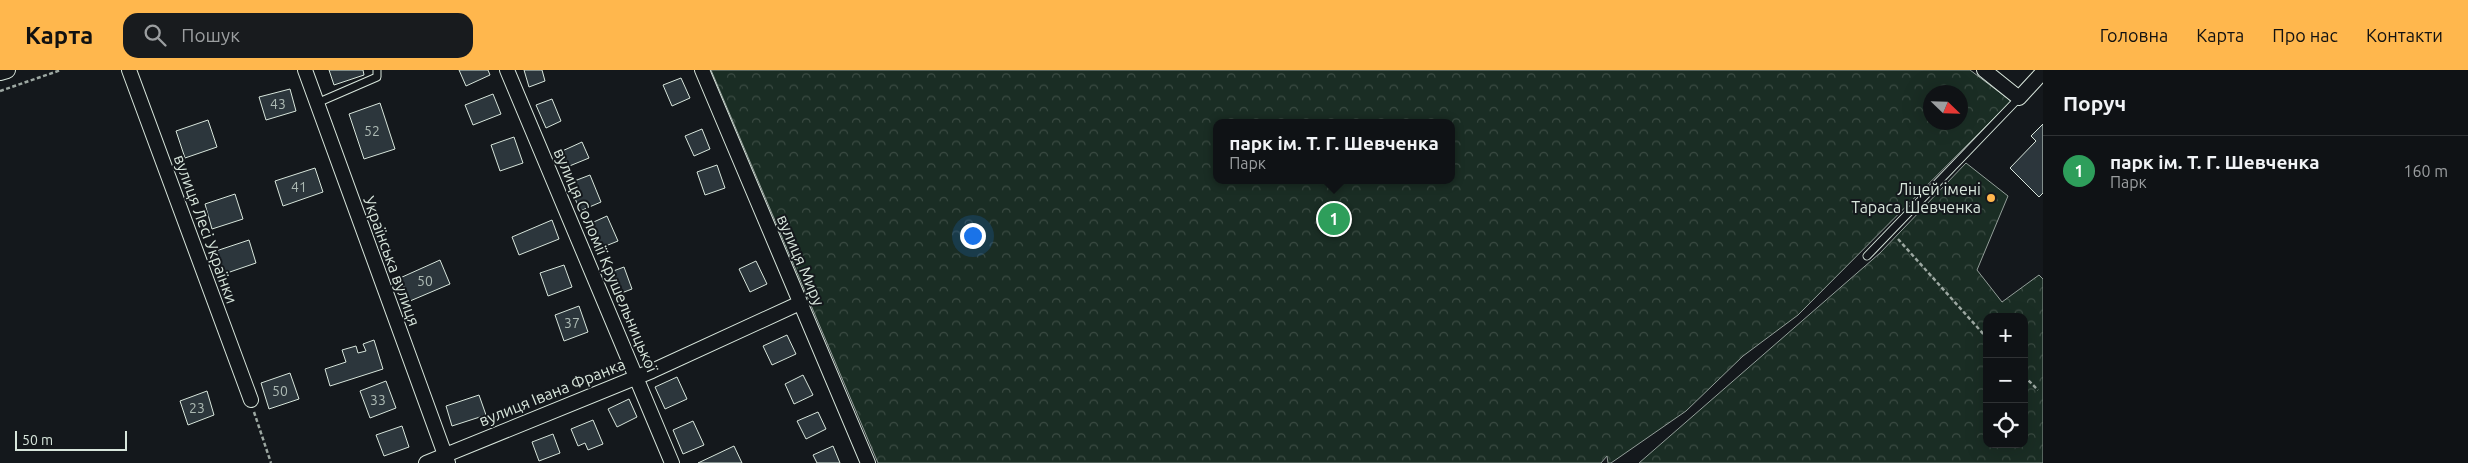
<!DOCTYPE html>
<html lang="uk">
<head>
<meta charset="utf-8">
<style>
  :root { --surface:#0f1215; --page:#181b1e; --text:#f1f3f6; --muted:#9b9ea0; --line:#2f3234; --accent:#ffb74d }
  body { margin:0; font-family:Ubuntu,sans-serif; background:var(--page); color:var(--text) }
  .controls { position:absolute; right:15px; bottom:15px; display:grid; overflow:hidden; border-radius:10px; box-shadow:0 5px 20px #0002 }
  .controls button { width:45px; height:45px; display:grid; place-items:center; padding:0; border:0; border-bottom:1px solid var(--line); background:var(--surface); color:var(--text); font:25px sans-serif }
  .compass { position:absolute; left:1923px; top:15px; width:45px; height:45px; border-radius:50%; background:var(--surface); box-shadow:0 5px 20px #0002; rotate:113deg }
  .scale { position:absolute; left:15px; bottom:12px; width:112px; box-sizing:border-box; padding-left:5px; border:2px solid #d8e6dc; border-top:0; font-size:14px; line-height:18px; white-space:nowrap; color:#d8e6dc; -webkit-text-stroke:4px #14181c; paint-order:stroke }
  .you { position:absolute; left:972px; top:165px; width:18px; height:18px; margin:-12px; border:4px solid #fff; border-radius:50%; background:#1a73e8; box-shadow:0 0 0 8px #1a73e833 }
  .badge { display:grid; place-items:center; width:32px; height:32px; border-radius:50%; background:var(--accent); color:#fff; font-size:16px; font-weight:700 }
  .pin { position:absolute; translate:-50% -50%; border:2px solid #fff; box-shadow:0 1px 5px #0006 }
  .popup { position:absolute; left:1213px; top:49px; width:242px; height:65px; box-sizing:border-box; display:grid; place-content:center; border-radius:10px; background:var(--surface); filter:drop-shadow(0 1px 4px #0005); font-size:16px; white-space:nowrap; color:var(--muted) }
  .popup b { font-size:19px; color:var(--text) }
  .popup::after { content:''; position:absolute; left:50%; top:100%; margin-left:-10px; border:10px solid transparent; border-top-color:var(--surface) }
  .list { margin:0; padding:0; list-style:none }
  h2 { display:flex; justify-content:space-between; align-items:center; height:65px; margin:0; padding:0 20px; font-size:21px }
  h2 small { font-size:16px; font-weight:400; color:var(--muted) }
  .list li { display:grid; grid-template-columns:32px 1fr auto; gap:15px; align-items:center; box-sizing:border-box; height:70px; padding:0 20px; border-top:1px solid var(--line) }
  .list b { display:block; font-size:19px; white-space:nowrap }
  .list p { margin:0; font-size:16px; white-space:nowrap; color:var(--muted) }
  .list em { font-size:16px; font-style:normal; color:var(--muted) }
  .icon { flex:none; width:28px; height:28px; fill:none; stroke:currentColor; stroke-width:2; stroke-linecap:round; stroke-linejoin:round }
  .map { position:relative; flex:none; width:2043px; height:393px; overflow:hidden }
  header { display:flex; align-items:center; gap:30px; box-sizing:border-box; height:70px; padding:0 25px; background:var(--accent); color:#111 }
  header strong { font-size:24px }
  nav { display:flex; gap:28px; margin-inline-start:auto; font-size:18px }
  .search { width:350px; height:45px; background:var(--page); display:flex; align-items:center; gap:12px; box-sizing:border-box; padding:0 18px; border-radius:15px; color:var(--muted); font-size:19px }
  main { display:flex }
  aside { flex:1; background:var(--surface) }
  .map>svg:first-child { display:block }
  .forest { fill:url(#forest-crowns); stroke:#939e99; fill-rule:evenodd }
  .building { fill:#2c363c; stroke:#d8e6dc }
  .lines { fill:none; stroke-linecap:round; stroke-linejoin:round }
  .service-casing { stroke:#d8e6dc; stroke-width:9 }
  .minor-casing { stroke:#d8e6dc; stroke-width:16 }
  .tertiary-casing { stroke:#d8e6dc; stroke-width:18 }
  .path { stroke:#9da8a2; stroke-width:2.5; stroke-dasharray:4 2.5; stroke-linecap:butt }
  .service { stroke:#14181c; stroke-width:7 }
  .minor { stroke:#14181c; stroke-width:14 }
  .tertiary { stroke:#14181c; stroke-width:16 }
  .poi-dot { fill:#ffb74d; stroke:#14181c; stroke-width:2 }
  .labels { text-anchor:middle; stroke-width:4; stroke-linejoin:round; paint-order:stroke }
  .number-label { font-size:14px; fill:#adbab4 }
  .poi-label { font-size:16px; fill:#d8e6dc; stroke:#14181c; text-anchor:end }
  .street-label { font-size:16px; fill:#d8e6dc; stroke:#14181c }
</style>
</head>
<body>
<header>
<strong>Карта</strong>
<div class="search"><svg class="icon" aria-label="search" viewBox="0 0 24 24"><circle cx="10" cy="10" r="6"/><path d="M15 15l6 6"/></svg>Пошук</div>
<nav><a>Головна</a><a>Карта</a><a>Про нас</a><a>Контакти</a></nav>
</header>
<main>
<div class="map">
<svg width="2043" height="393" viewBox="0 0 2043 393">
  <defs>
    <pattern id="forest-crowns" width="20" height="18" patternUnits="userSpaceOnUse" patternTransform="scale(1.25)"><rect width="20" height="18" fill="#1a2d24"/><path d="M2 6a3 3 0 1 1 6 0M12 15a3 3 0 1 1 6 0" fill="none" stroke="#3b4b43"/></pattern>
  </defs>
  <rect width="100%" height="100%" fill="#14181c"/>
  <path class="forest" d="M711,0H1970L2011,31L1798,245L1743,286L1686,341L1611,393H1608L1607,386L1601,393H878ZM1930,22H1960V52H1930ZM1216,53H1452V110H1216Z
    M1966,93L2008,126L1977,200L2002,232L2039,205L2043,209V393H1639L1880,183ZM1987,247H2024V374H1987Z"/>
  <path class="building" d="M329,0H363L364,5L334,15Z
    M459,0H488L490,5L466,16Z
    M524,0H542L545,11L529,17Z
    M681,8L690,28L672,36L663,15Z
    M290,19L296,41L266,50L259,27Z
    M493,24L501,44L473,55L465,35Z
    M552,29L561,51L546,58L536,35Z
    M380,33L395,79L364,89L349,44Z
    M208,50L217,77L185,88L176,61Z
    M2043,54V123L2039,127L2010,98L2036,71L2031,66Z
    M702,59L710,79L694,86L685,66Z
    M514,67L523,93L500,101L491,75Z
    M582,72L589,88L567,97L560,82Z
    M717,95L725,118L705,125L697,102Z
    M315,98L323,122L283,136L275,111Z
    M590,105L601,132L580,141L569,113Z
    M235,124L243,149L212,159L205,134Z
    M607,146L618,171L598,179L587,155Z
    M552,150L559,169L519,185L512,167Z
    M249,170L256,193L224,204L216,181Z
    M440,190L450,214L410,231L400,208Z
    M756,191L767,214L750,222L739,199Z
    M564,195L572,217L548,226L540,203Z
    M624,197L632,219L616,225L608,203Z
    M579,236L588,262L564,271L555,245Z
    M787,265L796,284L772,295L763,276Z
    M374,270L383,299L330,316L325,299L346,292L342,280L356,276L358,283L366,281L363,274Z
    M290,303L299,329L269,339L261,313Z
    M803,305L813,325L794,334L785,314Z
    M677,307L687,329L665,339L655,317Z
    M386,311L396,338L370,348L360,321Z
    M207,321L214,345L188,355L180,331Z
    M479,325L486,345L452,356L446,336Z
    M629,329L637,347L617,357L608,339Z
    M818,342L826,359L806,369L797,351Z
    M593,350L603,374L588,380L585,373L578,376L571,359Z
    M693,351L704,375L683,384L673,360Z
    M402,356L409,377L384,386L376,365Z
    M553,364L560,383L539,391L532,372Z
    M734,376L742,393H698Z
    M833,376L840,393H817L813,385Z"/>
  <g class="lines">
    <g class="service-casing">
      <path id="service" d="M317,33L377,7V0
        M1867,186L2019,28"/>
    </g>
    <g class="minor-casing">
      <path id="minor" d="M129,0L251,330
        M305,0L448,393
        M507,0L672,393
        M702,0L868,393
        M1984,0L2019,28L2043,2
        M426,393L652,301L800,233"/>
    </g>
    <g class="tertiary-casing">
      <path id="tertiary" d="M0,2L7,0"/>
    </g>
    <path class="path" d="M0,21L61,0
      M1898,169L1987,268
      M2024,306L2038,320
      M254,342L271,393"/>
    <use href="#service" class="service"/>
    <use href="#minor" class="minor"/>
    <use href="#tertiary" class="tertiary"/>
  </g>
  <circle class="poi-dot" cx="1991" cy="128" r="5"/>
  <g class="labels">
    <g class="number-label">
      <text x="278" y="39">43</text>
      <text x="372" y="66">52</text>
      <text x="299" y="122">41</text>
      <text x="425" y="216">50</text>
      <text x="572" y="258">37</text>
      <text x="280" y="326">50</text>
      <text x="378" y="335">33</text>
      <text x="197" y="343">23</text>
    </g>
    <g class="poi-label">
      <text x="1981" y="125">Ліцей імені<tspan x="1981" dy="18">Тараса Шевченка</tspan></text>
    </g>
    <g class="street-label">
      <text transform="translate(206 159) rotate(70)" y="6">вулиця Лесі Українки</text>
      <text transform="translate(606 190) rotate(67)" y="6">вулиця Соломії Крушельницької</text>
      <text transform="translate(801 190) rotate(67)" y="6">вулиця Миру</text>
      <text transform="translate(392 191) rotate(70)" y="6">Українська вулиця</text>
      <text transform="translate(552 322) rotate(-22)" y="6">вулиця Івана Франка</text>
    </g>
  </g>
</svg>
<div class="controls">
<button>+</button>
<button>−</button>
<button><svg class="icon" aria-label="locate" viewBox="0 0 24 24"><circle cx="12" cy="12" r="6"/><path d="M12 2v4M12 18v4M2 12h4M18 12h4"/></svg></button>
</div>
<svg class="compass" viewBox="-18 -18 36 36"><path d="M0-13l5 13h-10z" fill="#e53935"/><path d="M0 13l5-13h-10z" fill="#9b9ea0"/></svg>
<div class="scale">50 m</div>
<div class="you"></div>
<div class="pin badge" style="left:1334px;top:149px;background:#2e9e5b">1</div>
<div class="popup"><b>парк ім. Т. Г. Шевченка</b>Парк</div>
</div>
<aside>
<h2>Поруч<small></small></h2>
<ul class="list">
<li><span class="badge" style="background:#2e9e5b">1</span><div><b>парк ім. Т. Г. Шевченка</b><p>Парк</p></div><em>160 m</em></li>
</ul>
</aside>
</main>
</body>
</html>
